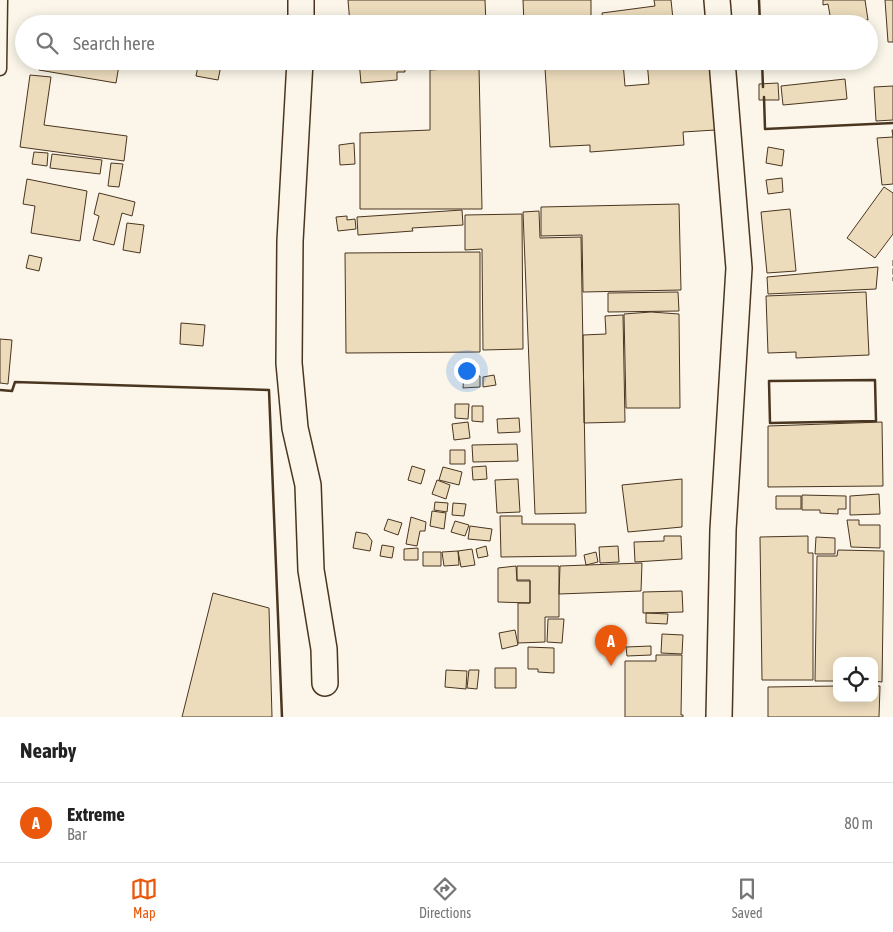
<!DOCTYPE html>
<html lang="en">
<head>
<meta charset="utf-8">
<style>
  :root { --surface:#fff; --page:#f2f2f2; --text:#222; --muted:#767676; --line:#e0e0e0; --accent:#ea580c }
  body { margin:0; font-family:"Asap Condensed",sans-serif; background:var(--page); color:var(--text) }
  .controls { position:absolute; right:15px; bottom:15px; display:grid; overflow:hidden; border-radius:10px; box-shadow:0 2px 12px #0003 }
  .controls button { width:45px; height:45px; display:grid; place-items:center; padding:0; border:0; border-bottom:1px solid var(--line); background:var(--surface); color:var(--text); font:25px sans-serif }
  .you { position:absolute; left:466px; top:370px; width:18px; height:18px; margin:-12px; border:4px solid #fff; border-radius:50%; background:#1a73e8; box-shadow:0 0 0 8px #1a73e833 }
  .badge { display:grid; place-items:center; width:32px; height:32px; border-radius:50%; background:var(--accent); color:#fff; font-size:16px; font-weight:700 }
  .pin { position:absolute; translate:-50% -41px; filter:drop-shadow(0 1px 2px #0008) }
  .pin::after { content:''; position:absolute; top:26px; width:18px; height:15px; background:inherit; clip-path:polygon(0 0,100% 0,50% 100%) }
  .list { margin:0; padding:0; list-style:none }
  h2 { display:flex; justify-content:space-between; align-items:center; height:65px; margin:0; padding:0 20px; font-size:21px }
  h2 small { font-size:16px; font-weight:400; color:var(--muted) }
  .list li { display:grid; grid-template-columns:32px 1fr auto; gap:15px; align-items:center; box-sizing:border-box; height:80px; padding:0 20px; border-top:1px solid var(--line) }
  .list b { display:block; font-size:19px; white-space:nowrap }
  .list p { margin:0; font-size:16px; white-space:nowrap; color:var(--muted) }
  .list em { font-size:16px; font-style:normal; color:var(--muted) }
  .icon { flex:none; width:28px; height:28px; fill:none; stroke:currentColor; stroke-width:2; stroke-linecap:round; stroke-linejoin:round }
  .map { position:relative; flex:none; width:893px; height:717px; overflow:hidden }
  .search { position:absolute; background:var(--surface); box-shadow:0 2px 12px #0003; left:15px; right:15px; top:15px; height:55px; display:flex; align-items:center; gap:12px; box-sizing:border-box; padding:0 18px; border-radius:28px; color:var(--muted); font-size:19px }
  .sheet { height:145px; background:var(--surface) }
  nav { display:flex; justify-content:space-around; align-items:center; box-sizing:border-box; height:70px; border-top:1px solid var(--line); background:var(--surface); font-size:14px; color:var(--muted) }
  nav a { display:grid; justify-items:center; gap:2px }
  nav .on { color:var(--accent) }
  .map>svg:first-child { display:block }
  .building { fill:#ecdcbc; stroke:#4a3520 }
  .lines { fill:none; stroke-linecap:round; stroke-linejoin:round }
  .lane-casing { stroke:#4a3520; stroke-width:15 }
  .street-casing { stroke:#4a3520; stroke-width:28 }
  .lane { stroke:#fbf6e9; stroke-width:12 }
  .street { stroke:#fbf6e9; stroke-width:25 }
  .fence { stroke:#4a3520; stroke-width:1; stroke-dasharray:6 2.5; stroke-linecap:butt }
  .wall { stroke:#4a3520; stroke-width:2.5 }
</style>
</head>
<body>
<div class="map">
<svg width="893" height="717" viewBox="0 0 893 717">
  <rect width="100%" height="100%" fill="#fbf6e9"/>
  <path class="building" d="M348,0H485L486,24H350Z
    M523,0H591V24H524Z
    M654,0H671L673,19L630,24H603L602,13L655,6Z
    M823,0H865L868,20L831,21L828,4L823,5Z
    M885,0H893V42H888Z
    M40,61H97L119,65L116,83L39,70Z
    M199,61H222L218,80L196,76Z
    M359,61H404L405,72H397V80L361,83Z
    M647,61H711L715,130L683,132L684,145L590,152V145L550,147L545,68L623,62L625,86L649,84Z
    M479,67L482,209H360V133L430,130V70Z
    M30,75L51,77L44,125L127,136L124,161L20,147Z
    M845,79L847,99L783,105L781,86Z
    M778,83L779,100H759V84Z
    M893,86V120L876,121L874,87Z
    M892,130H893V184L882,185L877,138L893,137Z
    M354,143L355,164L340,165L339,145Z
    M768,147L784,150L782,166L766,163Z
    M34,152L48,153L47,166L32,164Z
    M52,154L102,160L100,174L50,168Z
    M111,163L123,164L119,187L108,186Z
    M782,178L783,192L768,194L766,180Z
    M27,179L87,191L80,241L31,233L35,206L23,204Z
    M884,187L893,193V234L875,258L847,238Z
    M99,193L135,202L132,216L122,213L114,245L93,240L99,216L94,214Z
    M679,204L681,290L583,292L582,235L541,236V207Z
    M790,209L796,271L767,273L761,212Z
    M462,210L463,225L412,228L413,231L358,235L357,217Z
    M539,211L540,238L581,237L586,513L535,514L523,212Z
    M522,214L523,349L483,350L482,249L465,250V215Z
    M347,216V220L355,219L356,229L338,231L336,217Z
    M127,223L144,225L140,253L123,250Z
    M480,252V352L346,353L345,253Z
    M29,255L42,258L39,271L26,268Z
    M878,267L876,289L768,294L767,277Z
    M678,292L679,311L608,312V293Z
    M866,292L869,355L796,358V352L768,353L766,296Z
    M651,312L679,314L680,408H626L624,314Z
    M623,315L625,422L584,423L583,335L606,334L605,316Z
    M181,323L205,325L203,346L180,344Z
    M0,339L12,340L8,384L0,383Z
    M464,375L480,376V387L463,388Z
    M494,375L496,385L483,387V377Z
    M455,404H469L468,419L455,418Z
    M472,406H483V422L472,421Z
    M519,418L520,432L498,433L497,419Z
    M468,422L470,438L454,440L452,424Z
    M882,422L883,486L768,487V426Z
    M517,444L518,461L473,462L472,445Z
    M450,450H465V464H450Z
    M412,466L425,470L421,484L408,480Z
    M486,466L487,479L473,480L472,467Z
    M443,467L462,472L459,485L439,480Z
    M518,479L520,512L497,513L495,480Z
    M682,479V527L628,532L622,485Z
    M437,480L450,485L446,499L432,494Z
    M879,494L880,514L850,515V496Z
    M802,495L846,496V509H838V514L820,513V510H802Z
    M776,496H801V509H776Z
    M435,502L448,503L447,512L434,510Z
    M453,503L466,504L464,516L452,515Z
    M432,511L446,513L444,529L430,526Z
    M500,516H522V524H575L576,556L501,557Z
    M411,517L426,522L425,531H420L417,546L406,544Z
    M388,519L402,523L398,535L384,530Z
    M847,520H859V525H880V548L851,547Z
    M455,521L469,525L465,536L451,532Z
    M470,526L492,529L490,541L468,539Z
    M356,532L367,534L372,541L370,551L353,548Z
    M664,536H681L682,559L635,562L634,542L664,541Z
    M808,536V553H813V680H762L760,537Z
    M816,537L835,538V554H815Z
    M382,545L394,547L392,558L380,556Z
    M486,546L488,556L478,558L476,549Z
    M618,546L619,562L600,563L599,547Z
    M418,548V560H404V549Z
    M472,549L475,565L461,567L458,551Z
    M838,550L884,551L882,682L874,681V661H837V681H815L817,556H837Z
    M458,551L459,565L444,566L442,552Z
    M423,552H441V566H423Z
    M596,552L598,562L586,565L584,555Z
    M642,563L641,591L559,594L560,566Z
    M516,566L517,581H530V603L498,602V568Z
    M517,566H559V617H545V642L518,643V603H530V580H517Z
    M682,591L683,612L643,613V592Z
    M213,593L269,608L272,717H182Z
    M646,613L668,614L667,624L646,623Z
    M548,619H564L562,643L547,642Z
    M515,630L518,645L502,649L499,633Z
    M662,634L683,635L682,654L661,653Z
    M651,646V655L627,656L626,647Z
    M528,647L554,648V673L538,672V669H528Z
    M656,655H682L681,715H683V717H625V661H656Z
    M495,668H516V688H495Z
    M446,670L467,671L466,689L445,687Z
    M469,670H479L477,689L467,688Z
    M837,686V698H874V686H880L879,717H768V687Z"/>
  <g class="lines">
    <g class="lane-casing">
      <path id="lane" d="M0,69L1,0"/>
    </g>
    <g class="street-casing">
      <path id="street" d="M717,0L719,24
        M301,24V0
        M300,61L290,241L289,363L295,428L308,485L311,570L324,649L325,683
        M719,717L723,530L739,268L722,61"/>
    </g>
    <use href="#lane" class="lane"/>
    <use href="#street" class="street"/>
    <path class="fence" d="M893,260V281"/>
    <path class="wall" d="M759,0L760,24
      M762,61L763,87
      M764,97L765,129L893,123
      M875,380L876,421L770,423L769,381Z
      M0,390L12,391L15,382L269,390L282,717"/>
  </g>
</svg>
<div class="controls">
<button><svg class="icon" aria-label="locate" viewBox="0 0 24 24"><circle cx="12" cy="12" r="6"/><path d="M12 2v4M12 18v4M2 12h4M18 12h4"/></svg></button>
</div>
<div class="you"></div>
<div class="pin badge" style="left:611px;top:666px">A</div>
<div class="search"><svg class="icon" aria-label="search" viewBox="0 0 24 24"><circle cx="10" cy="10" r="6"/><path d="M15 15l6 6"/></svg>Search here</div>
</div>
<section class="sheet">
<h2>Nearby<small></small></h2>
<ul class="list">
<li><span class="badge">A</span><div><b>Extreme</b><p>Bar</p></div><em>80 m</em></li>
</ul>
</section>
<nav>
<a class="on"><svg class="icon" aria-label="map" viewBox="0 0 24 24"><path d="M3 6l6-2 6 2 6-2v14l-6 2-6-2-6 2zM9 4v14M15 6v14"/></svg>Map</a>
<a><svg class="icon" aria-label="directions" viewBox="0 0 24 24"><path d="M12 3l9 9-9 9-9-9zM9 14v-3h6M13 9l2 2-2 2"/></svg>Directions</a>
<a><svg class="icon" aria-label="saved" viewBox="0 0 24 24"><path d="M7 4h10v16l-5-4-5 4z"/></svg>Saved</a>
</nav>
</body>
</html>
